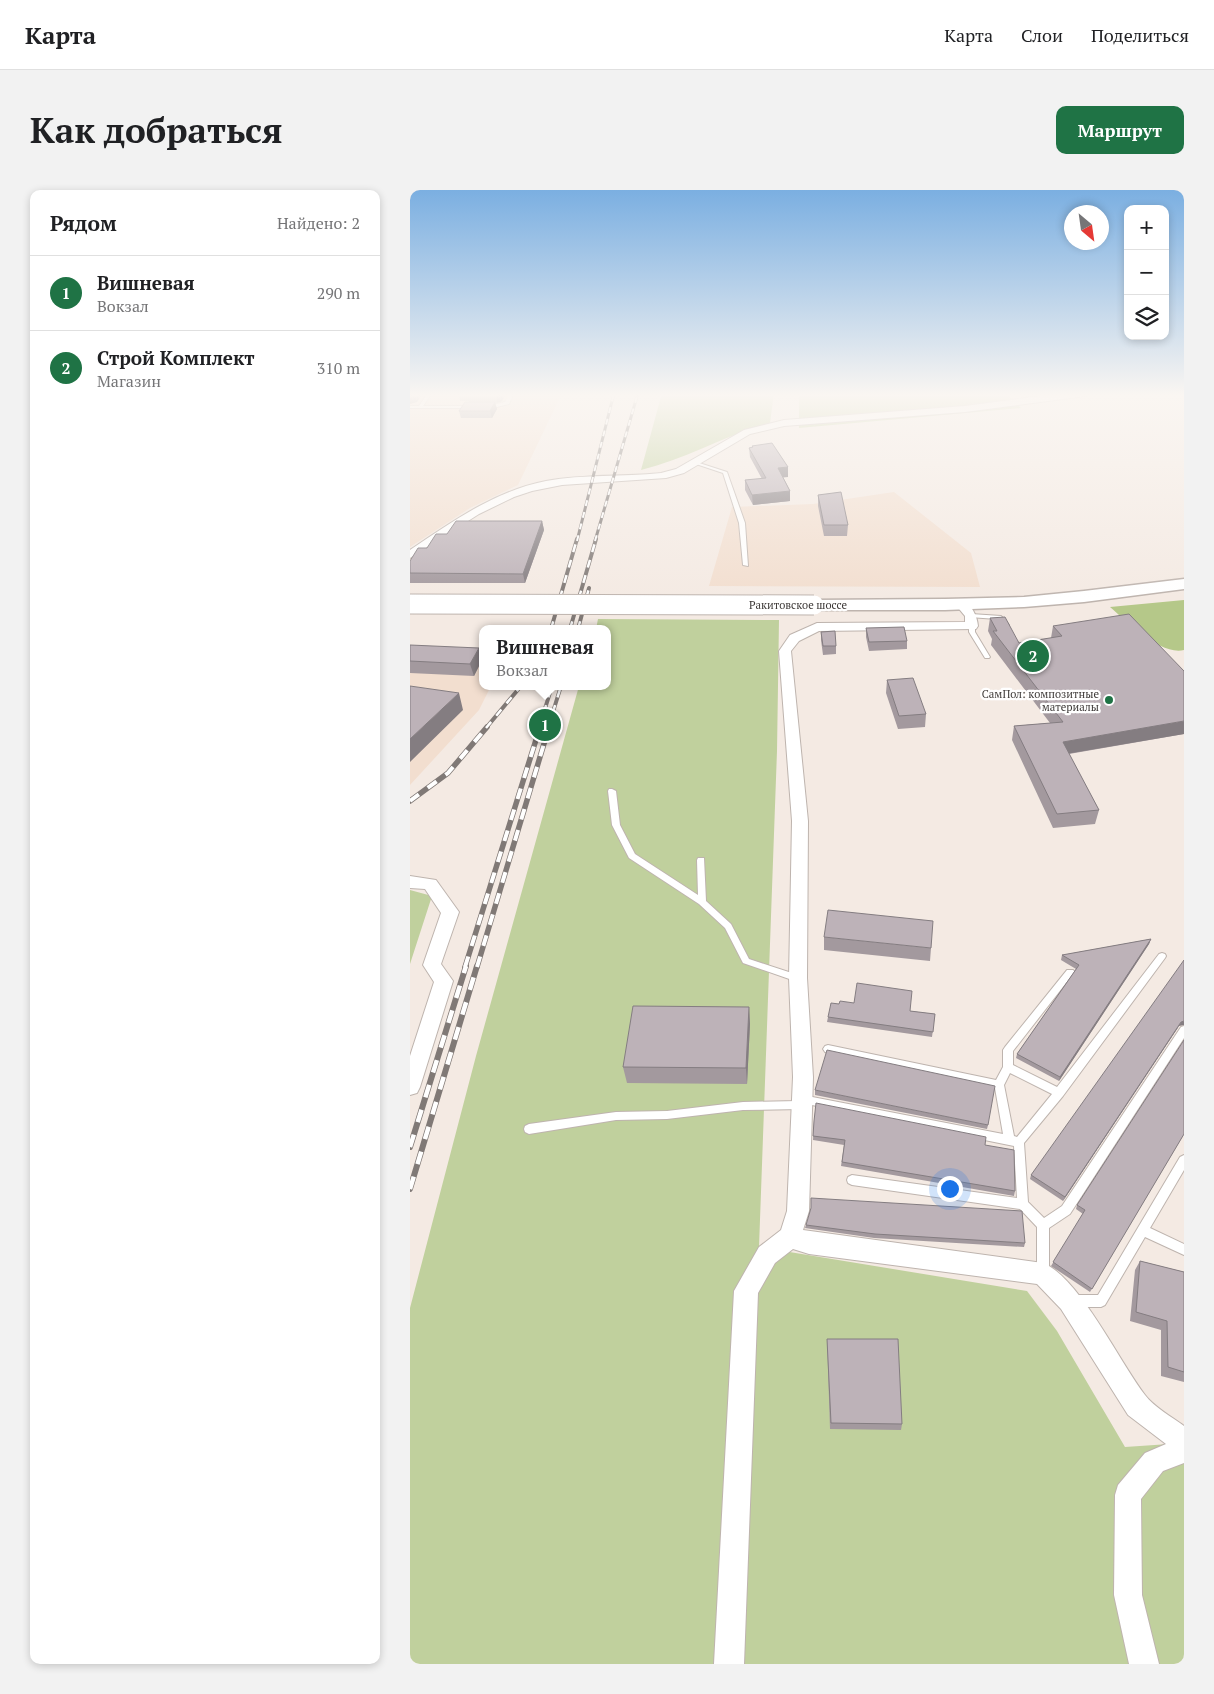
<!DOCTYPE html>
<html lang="ru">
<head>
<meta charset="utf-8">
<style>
  :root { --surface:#fff; --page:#f2f2f2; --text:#202124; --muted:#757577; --line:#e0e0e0; --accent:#1f7345 }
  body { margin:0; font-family:"PT Serif",serif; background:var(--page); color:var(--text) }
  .controls { position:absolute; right:15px; top:15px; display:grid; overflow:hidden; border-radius:10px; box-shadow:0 2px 8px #0003 }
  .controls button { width:45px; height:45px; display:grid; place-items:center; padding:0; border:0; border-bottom:1px solid var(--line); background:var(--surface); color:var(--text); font:25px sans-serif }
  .compass { position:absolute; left:654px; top:15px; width:45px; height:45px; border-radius:50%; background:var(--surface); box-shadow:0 2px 8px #0003; rotate:151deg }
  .you { position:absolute; left:539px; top:998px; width:18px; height:18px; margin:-12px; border:4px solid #fff; border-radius:50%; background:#1a73e8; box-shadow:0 0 0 8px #1a73e833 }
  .badge { display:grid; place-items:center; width:32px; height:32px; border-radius:50%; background:var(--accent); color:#fff; font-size:16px; font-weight:700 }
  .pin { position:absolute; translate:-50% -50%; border:2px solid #fff; box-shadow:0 1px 5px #0006 }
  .popup { position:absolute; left:69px; top:435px; width:132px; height:65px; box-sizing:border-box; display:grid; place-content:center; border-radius:10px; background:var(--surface); filter:drop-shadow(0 1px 4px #0005); font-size:16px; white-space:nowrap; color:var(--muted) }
  .popup b { font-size:19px; color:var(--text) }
  .popup::after { content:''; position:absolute; left:50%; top:100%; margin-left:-10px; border:10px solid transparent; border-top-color:var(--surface) }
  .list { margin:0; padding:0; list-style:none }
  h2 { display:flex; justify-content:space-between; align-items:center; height:65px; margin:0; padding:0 20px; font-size:21px }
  h2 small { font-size:16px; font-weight:400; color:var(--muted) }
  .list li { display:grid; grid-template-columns:32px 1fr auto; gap:15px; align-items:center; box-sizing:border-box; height:75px; padding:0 20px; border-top:1px solid var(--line) }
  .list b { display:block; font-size:19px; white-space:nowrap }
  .list p { margin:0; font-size:16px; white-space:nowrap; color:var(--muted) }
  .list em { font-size:16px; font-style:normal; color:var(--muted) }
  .icon { flex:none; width:28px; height:28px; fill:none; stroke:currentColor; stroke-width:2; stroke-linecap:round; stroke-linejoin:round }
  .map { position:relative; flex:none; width:774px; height:1474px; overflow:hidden; border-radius:10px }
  header { display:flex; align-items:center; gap:30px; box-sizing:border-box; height:70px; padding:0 25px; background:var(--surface); border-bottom:1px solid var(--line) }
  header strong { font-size:24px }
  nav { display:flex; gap:28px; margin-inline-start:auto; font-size:18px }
  .intro { display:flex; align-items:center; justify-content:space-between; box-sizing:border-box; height:120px; padding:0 30px }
  h1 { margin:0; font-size:35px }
  .button { padding:12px 22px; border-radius:10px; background:var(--accent); color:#fff; font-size:18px; font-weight:700 }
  main { display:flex; gap:30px; padding:0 30px }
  aside { flex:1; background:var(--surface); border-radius:10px; box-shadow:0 2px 8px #0003 }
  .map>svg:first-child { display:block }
  .industrial { fill:#f2decf }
  .green { fill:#c0d09d }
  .forest { fill:#b5c889 }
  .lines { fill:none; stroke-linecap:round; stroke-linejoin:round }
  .lane-casing { stroke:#beb4ae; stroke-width:2 }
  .street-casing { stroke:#beb4ae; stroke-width:2 }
  .primary-casing { stroke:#beb4ae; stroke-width:3 }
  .lane { fill:#fff; fill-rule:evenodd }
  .street { fill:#fff; fill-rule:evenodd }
  .primary { fill:#fff; fill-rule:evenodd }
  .rail-far3-casing { stroke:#807976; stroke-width:3 }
  .rail-far2-casing { stroke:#807976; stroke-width:4 }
  .rail-far1-casing { stroke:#807976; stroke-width:5.5 }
  .rail-casing { stroke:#807976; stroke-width:6 }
  .rail-far3 { stroke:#fff; stroke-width:2; stroke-dasharray:6; stroke-linecap:butt }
  .rail-far2 { stroke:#fff; stroke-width:2.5; stroke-dasharray:8; stroke-linecap:butt }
  .rail-far1 { stroke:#fff; stroke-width:4; stroke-dasharray:11; stroke-linecap:butt }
  .rail { stroke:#fff; stroke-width:4.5; stroke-dasharray:13; stroke-linecap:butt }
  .primary-bridge-casing { stroke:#beb4ae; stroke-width:21; stroke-linecap:butt }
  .primary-bridge { stroke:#fff; stroke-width:19 }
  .wall { fill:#a3999e }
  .shaded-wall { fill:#847d81 }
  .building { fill:#bdb2b8; stroke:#847d81 }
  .poi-dot { fill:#1f7345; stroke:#fff; stroke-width:2 }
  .labels { text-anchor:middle; stroke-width:4.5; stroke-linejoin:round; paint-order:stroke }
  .far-street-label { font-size:11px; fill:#3d3937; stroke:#fff }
  .far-poi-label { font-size:11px; fill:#3d3937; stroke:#fff; text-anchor:end }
</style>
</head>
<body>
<header>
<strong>Карта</strong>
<nav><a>Карта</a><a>Слои</a><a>Поделиться</a></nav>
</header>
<div class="intro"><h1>Как добраться</h1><a class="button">Маршрут</a></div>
<main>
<aside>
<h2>Рядом<small>Найдено: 2</small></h2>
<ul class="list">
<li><span class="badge">1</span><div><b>Вишневая</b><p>Вокзал</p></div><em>290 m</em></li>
<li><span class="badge">2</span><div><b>Строй Комплект</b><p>Магазин</p></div><em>310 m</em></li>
</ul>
</aside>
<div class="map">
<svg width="774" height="1474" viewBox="0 0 774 1474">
  <rect width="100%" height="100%" fill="#f4eae3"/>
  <path class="industrial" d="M0,203H152L108,295L60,318L0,357Z
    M484,302L561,363L570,397L299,396L322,317L403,314Z
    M0,461L72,465V496H81L69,520L0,595Z"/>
  <path class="green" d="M252,203H364L360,233C315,245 276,269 231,280Z
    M389,203H596L611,218L389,238Z
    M188,429L369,430L367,561L349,1057L617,1101L647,1141L715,1257L774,1253V1474H0V1118L66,866L169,496H198V439H186Z
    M0,700L22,706L0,774Z"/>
  <path class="forest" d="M774,410V460C751,466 716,431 700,417Z"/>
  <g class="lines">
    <g class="lane-casing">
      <path id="lane" d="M18,203H22L13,216H62L64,217L62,218H0V216H9Z
        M100,203H104L99,214C90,216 81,220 73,217L95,212Z
        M283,271L317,282L335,333L338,376L333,375L329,333L313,283L283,273Z
        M561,424L591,426L599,435L594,436L587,429L559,427L558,426Z
        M562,434L565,436V442L580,467L579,468H575L559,442V436Z
        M199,599H202L206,601L210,635L225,664L288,705L287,670L288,668H294L296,711L321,734L339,769L391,786L393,788L391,790L388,792L333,773L315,738L289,714L219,668L202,635L198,601Z
        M752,763L755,764L756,766L755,768L653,906L614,953L618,1012L634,1028L652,1016L771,837L774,836V848L660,1024L639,1038V1084L637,1088L633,1090L629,1088L627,1084V1037L610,1019L442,995L438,993L437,990L438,987L442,985L607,1008L604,956L397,914L396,918L392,919L333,920L257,929L206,930L119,944L115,942L114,939L115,936L119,934L206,922L257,921L333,912L388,911V906L392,905L593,944L585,898L418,863L415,862L413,859L415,856L418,855L586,890L593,877V860L595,857L657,780H663L665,782L663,784L603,861V875L647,897L749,764ZM600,883L642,904L607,947L604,946L594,895Z
        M774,965V980L740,1038L774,1054V1065L735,1047L695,1115L691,1117H662L658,1115L656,1111L658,1107L662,1105H688L770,967Z"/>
    </g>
    <g class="street-casing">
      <path id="street" d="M652,203H679L675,206L555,222L374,236L340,244L274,283L256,288L152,295L122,301L104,307L69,324L0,368V360C43,331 85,301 136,291C174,284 213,287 251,283L266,279L334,240L374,230L555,216Z
        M551,410C562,414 567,426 568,436L566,439L409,441L389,451L381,461L398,631L397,788L403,887L399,1021L393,1040L633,1073C669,1087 710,1173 735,1205C744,1217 762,1227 774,1236V1273L753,1281L731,1309L732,1405L749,1474H719L704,1405L705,1305L708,1295L735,1263L756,1254L718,1225L651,1119L627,1094L399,1064L383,1059L365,1073L348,1103L334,1474H304L324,1101L349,1057L371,1040L377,1021L383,887L379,788L382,631L369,461L380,445L407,433L555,432V426L545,414Z
        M0,686L26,690L49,722L31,774L43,791L10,897L7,903L0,905V866L24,792L13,775L31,723L15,699L0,698Z"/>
    </g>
    <g class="primary-casing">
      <path id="primary" d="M774,389V399L674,412L614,417L535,420H404L398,419L395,415L398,411L404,410L535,409L614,407L674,401Z"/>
    </g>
    <use href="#lane" class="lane"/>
    <use href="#street" class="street"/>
    <use href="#primary" class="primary"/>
    <g class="rail-far3-casing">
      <path id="rail-far3" d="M167,351L204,203
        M185,351L228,203"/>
    </g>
    <g class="rail-far2-casing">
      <path id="rail-far2" d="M141,439L167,349
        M160,439L186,349
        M168,439L179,398
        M76,538L111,496
        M129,538L142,496
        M138,538L151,496"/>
    </g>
    <g class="rail-far1-casing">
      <path id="rail-far1" d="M0,611L38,583L77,537
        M55,777L130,537
        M67,777L139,537"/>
    </g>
    <g class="rail-casing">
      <path id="rail" d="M0,957L56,776
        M0,999L67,776"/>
    </g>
    <use href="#rail-far3" class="rail-far3"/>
    <use href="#rail-far2" class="rail-far2"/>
    <use href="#rail-far1" class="rail-far1"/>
    <use href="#rail" class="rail"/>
    <g class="primary-bridge-casing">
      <path id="primary-bridge" d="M0,414L404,415"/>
    </g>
    <use href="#primary-bridge" class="primary-bridge"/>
  </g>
  <path class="wall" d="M49,203H96L92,211L85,213L87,219L82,228H51L49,221L59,212V211H50Z
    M342,256L378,277V287H373L380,301V311L343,315L335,300V290L352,289L340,267L339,258L342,257Z
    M408,305L438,335L437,346H414L408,316Z
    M132,331L134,340L115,393H0V371L37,344Z
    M580,428L609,453L641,448L643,436L774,544L659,564L689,620L685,634L643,638L602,550L604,536L640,533L581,455L582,449L578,441Z
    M456,438L497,451V459L459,461L456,447Z
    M411,442L426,456V464L413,465L411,450Z
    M0,455L72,470L64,486L0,483Z
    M477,490L516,524L515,537L488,539L476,503Z
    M414,747L521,758L520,771L414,760Z
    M741,749L739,754L649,891L606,868L607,864L666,779L651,770L652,765Z
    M339,817L340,834L337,894L217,893L213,877Z
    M500,821L525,824L522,847L417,832L418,827Z
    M769,836L653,1011L620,989L621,985Z
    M405,900L578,935L577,939L405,905Z
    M404,931L575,955L605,1001L604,1006L431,976L434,955L403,950Z
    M774,944L680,1102L641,1076L673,1024L666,1019L667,1015Z
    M396,1035L615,1053L614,1057L464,1048L395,1038Z
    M730,1071L774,1082V1192L751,1186V1140L720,1131L725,1080Z
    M417,1149L492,1234L491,1240L420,1239Z"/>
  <path class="shaded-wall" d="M3,203H13L7,212L0,214V204Z
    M85,203H96L92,211L87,213Z
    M85,212L87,219L82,228L80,221Z
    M378,277V287L368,288V278Z
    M380,301V311L343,315L342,305Z
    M132,331L134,340L115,393L113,384Z
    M69,458L72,470L64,486L60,474Z
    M49,503L53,520L0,572V549Z
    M774,531V544L650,565L653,552Z
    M741,749L739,754L649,891L650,887Z
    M339,817L340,834L337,894L336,878Z
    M774,831V835L769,836L653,1011L655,1007L771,832Z"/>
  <path class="building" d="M55,212H85L80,221H49Z
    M362,253L378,277L368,278L380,301L342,305L335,290L356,288L339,258L343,257L342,256Z
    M431,302L438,335H414L408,305Z
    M46,331H132L113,384L0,383V371L8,358H17L26,344H37Z
    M719,424L774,481V531L653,552L689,620L647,624L604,536L653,532L583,441H587L580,428L595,427L609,453L652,446L643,436Z
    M494,437L497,451L459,452L456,438Z
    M425,441L426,456H413L411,442Z
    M0,455L69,458L60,474L0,471Z
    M503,488L516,524L489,526L477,490Z
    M0,496L49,503L0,549Z
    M418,720L523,731L521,758L414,747Z
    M741,749L650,887L607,864L669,775L652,765Z
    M774,770V831L771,832L655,1007L621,985Z
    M447,793L502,801L500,821L525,824L523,842L418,827L421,813L429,814L430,811L444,813Z
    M223,816L339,817L336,878L213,877Z
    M774,850V944L682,1099L643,1072L675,1020L667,1015Z
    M417,860L585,896L578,935L405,900Z
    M406,913L576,947L575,955L604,960L605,1001L432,972L435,950L403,946L404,931Z
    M401,1008L612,1021L615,1053L465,1044L396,1035L401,1018Z
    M730,1071L774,1082V1182L758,1177L757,1131L726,1122Z
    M417,1149H488L492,1234L421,1233Z"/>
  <linearGradient id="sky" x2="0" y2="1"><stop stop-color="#7bafe1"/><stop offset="0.5" stop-color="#faf6f2"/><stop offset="1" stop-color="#faf6f2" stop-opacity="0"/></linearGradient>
  <rect width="774" height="410" fill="url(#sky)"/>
  <circle class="poi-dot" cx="699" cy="510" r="5"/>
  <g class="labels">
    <g class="far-street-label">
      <text x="388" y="419">Ракитовское шоссе</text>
    </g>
    <g class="far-poi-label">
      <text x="689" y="508">СамПол: композитные<tspan x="689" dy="13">материалы</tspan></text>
    </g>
  </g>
</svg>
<div class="controls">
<button>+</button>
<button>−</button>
<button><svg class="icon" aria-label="layers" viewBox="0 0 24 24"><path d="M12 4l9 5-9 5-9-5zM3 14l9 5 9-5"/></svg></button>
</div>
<svg class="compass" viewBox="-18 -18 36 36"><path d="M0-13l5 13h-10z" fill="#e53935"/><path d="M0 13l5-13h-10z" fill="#757577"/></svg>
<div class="you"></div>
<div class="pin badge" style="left:135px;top:535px">1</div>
<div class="popup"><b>Вишневая</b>Вокзал</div>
<div class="pin badge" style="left:623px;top:466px">2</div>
</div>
</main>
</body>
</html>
